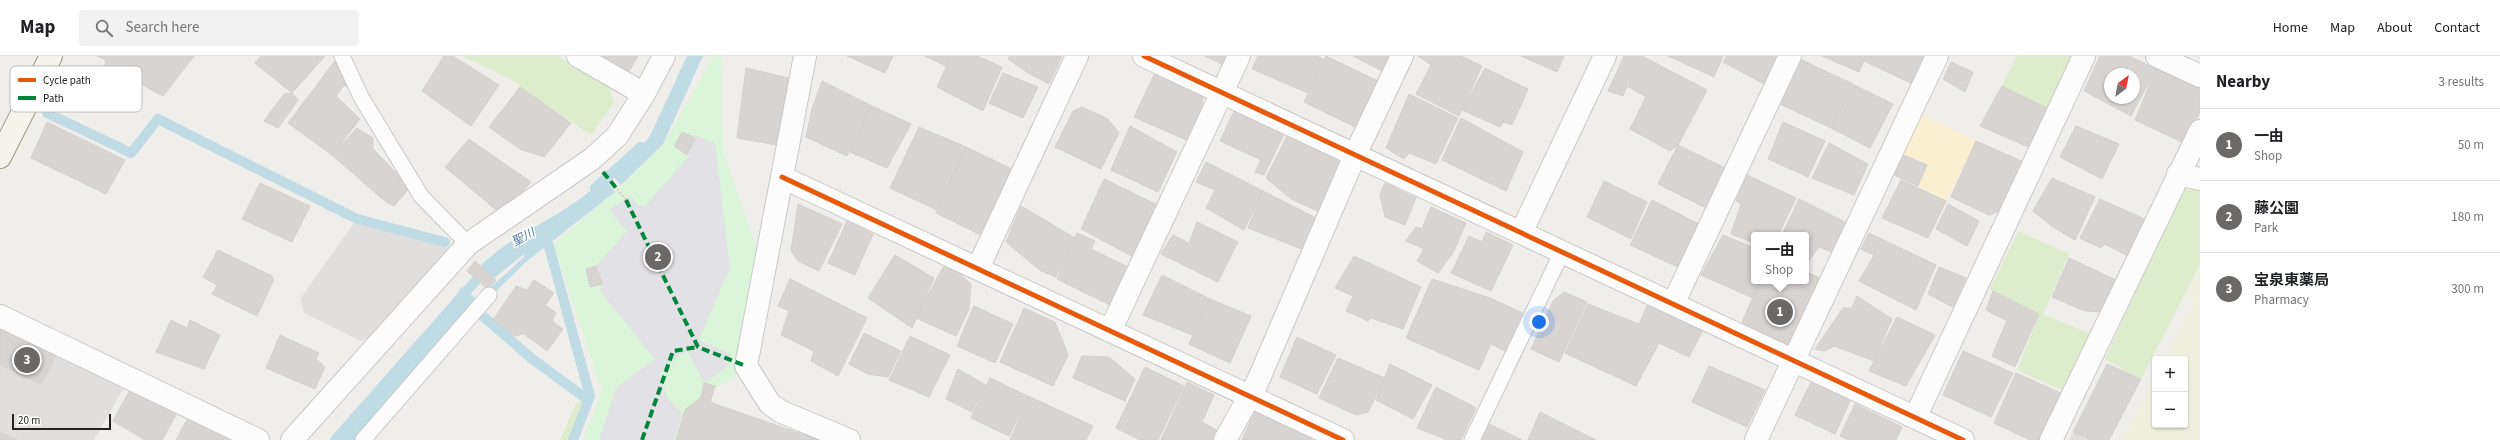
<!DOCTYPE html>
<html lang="en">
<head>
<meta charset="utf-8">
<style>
  :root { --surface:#fff; --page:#f2f2f2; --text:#202124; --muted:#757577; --line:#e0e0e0; --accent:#6a6968 }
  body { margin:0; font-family:"Source Sans 3","Noto Sans JP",sans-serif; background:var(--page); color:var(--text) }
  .controls { position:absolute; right:12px; bottom:12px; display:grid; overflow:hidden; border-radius:4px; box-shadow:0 1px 3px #0004 }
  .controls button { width:36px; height:36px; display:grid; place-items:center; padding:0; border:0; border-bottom:1px solid var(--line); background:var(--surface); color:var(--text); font:20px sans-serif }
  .compass { position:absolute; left:2104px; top:12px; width:36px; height:36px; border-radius:50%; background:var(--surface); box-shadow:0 1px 3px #0004; rotate:32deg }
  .scale { position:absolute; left:12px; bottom:10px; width:99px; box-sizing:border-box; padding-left:4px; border:2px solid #222; border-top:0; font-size:11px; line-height:14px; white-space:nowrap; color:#222; -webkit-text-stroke:3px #fff; paint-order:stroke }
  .you { position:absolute; left:1539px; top:266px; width:14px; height:14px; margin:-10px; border:3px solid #fff; border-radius:50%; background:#1a73e8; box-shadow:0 0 0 6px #1a73e833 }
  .badge { display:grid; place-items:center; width:26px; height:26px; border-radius:50%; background:var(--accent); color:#fff; font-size:13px; font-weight:700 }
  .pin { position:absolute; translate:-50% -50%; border:2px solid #fff; box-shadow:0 1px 4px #0006 }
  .popup { position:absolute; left:1751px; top:176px; width:58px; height:52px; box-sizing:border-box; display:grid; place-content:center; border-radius:4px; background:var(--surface); filter:drop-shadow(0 1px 3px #0005); font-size:13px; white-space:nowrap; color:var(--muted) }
  .popup b { font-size:15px; color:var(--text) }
  .popup::after { content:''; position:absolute; left:50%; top:100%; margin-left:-8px; border:8px solid transparent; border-top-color:var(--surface) }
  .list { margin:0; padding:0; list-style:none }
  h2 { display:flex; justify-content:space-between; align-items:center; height:52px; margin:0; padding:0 16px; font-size:17px }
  h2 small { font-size:13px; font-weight:400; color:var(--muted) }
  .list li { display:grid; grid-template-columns:26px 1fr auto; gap:12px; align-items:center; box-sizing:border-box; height:72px; padding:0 16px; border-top:1px solid var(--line) }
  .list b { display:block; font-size:15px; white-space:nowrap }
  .list p { margin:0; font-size:13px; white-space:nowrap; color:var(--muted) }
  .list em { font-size:13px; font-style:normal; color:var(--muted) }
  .icon { flex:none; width:22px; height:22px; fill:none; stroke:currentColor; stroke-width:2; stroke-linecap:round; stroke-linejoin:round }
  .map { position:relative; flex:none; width:2200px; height:384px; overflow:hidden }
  header { display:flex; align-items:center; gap:24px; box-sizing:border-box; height:56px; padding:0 20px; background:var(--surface); border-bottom:1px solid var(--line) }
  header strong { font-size:19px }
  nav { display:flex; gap:22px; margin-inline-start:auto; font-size:14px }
  .search { width:280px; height:36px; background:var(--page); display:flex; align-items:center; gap:10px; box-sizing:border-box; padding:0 14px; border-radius:4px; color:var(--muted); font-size:15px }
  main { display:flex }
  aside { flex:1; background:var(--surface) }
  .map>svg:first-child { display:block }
  .farmland { fill:#efefdf }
  .grass { fill:#ddeccb }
  .sand { fill:#f8f0d0 }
  .park { fill:#daf5da }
  .parking { fill:#e0dfde }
  .plaza { fill:#e2e1e5 }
  .water { fill:#bfdbe3 }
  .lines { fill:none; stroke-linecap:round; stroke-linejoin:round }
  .stream { stroke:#bfdbe3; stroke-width:10 }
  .building { fill:#d7d4d2; stroke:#d3d0cc; fill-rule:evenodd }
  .lane-casing { stroke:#c9c8c7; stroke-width:17 }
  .street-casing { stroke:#c9c8c7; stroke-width:24 }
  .secondary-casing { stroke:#999a82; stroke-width:24 }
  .path { stroke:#dccecd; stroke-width:2.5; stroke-dasharray:2 2; stroke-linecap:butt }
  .lane { stroke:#fdfcfc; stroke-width:15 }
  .street { stroke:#fdfcfc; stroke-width:22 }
  .secondary { stroke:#f4f4ed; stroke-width:22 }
  .quiet { stroke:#00873e; stroke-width:4; stroke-dasharray:8 4; stroke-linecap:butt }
  .cycleway-casing { stroke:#fff; stroke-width:8 }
  .cycleway { stroke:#e8590c; stroke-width:5 }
  .labels { text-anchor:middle; stroke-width:3; stroke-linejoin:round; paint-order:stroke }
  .water-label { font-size:12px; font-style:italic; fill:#4a7aab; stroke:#fff }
  .key { fill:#fff; stroke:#bdbdbd; stroke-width:1 }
  .key-label { font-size:11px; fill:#222 }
</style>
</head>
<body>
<header>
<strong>Map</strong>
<div class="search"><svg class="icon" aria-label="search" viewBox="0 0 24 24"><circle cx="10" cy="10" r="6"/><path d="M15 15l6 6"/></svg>Search here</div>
<nav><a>Home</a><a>Map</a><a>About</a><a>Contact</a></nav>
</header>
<main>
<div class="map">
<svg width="2200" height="384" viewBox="0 0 2200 384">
  <rect width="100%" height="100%" fill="#f0eeeb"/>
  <path class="farmland" d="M2200,209V384H2122L2155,321V369H2185V303H2164L2195,245L2185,240Z"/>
  <path class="grass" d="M462,0H558L609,30L614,47L591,79L520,31L518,27Z
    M2017,0H2079L2055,56L2002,30Z
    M2183,134H2200V208L2141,323L2105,303Z
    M2018,175L2069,198L2043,258L2095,280L2068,337L2017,314L2039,258L1990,233Z
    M577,346L588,347L573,384H560Z"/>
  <path class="sand" d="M1920,58L1976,85L1946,145L1918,130L1927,109L1903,99Z"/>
  <path class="park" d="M714,0H721L723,95L764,214L739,318L701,341L685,354L676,384H583L602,334L553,188L614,137L663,88Z"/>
  <path class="parking" d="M354,167L453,193L376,279L361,285L304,257L300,243Z
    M56,299L125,330L94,384H19L0,376V309L41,328Z
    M2073,376L2086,384H2069Z"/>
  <path class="plaza" d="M695,79L715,87L730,212L699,284L731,298L727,311L704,327L688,296L679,299L660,318L667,342L682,357L674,384H599L616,332L655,303L600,235L602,228L596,210L627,175L609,154L630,140L638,149L645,150L688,101L687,99Z"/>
  <path class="water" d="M687,0H703L663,88L621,129L611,118L634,99L650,80Z
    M604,122L615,136L526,206L495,236L490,232L524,201V198L494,222L480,210C516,174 568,160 604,122Z
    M461,231L477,243L356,384H337L443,262Z"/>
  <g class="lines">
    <path class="stream" d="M47,57L131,97L158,63L357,163L445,186
      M595,132L641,91
      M545,176L590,340L573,384
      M477,255L531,302L588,344
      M335,384L486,213"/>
  </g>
  <path class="building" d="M97,0H194L163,40L128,21L124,24L104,13L106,4Z
    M261,0H325L292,37L255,7Z
    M444,0H453L499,29L471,70L422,35Z
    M599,0H638L628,17Z
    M847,0H893L885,17Z
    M925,0H951L946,10Z
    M951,0H977L1002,11L983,55L937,31Z
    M1010,0H1062L1049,28L1028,17L1008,3Z
    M1205,0H1229L1223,9Z
    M1258,0H1317L1325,4L1308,37L1252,13Z
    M1326,0L1382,27L1361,74L1304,46Z
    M1353,0H1393L1384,16Z
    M1461,0L1482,10L1459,60L1416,38L1431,9L1418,0Z
    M1521,0H1564L1557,16Z
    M1624,0H1642L1707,34L1678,89L1670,95L1630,73L1646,41L1627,30L1623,40L1608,35Z
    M1668,0H1723L1714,21Z
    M1727,0H1781L1768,30L1723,6Z
    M1822,0H1866L1859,16Z
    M1866,0H1932L1917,30L1864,5Z
    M2100,0H2129L2156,13L2131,60L2084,35ZM2110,18H2134V42H2110Z
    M1802,4L1853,28L1831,72L1780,48Z
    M335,5L349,21L350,33L344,29L336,40L360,63L332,99L288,67Z
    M1951,6L1973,16L1965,36L1943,23Z
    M746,12L792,23L777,89L737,82Z
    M1485,12L1528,33L1512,69L1503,66L1500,71L1462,54Z
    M2156,13L2196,29L2200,34V56L2184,87L2135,64Z
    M1003,17L1038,31L1023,62L989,47Z
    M1155,17L1203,40L1201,65L1191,86L1134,61Z
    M822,25L872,50L847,100L806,81L812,53Z
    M1854,29L1893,48L1870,92L1831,72Z
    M2002,30L2055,56L2035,94L1980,70Z
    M520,31L571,67L544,101L520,93L489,71Z
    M292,37L298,44L278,72L264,65L284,38Z
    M1409,38L1458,62L1436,108L1409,97L1404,103L1386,92Z
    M872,50L911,68L887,112L850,96Z
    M1082,51L1108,63L1119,77L1101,113L1055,91L1073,55Z
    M1235,53L1284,78L1264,119L1255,116L1261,104L1220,85Z
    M1461,62L1523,96L1506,135L1442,104Z
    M47,66L125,104L106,138L31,102Z
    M1783,66L1825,85L1808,121L1768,103Z
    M1130,70L1177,96L1158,136L1111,114Z
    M2076,70L2119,88L2102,123L2060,101Z
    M919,71L966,91L937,154L890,132Z
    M357,72L373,82V93L408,129L407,135L394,150L386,146L332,99Z
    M682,76L695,82L687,99L674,90Z
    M1288,78L1340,106L1322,157L1291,143L1266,122Z
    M469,83L531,126L502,159L445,111Z
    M1976,85L2028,108L2005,153L1989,159L1951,141Z
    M1829,87L1868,108L1854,139L1812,122Z
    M1678,89L1729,114L1706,152L1658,128Z
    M966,91L1014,114L983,180L936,157Z
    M1903,99L1927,109L1918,130L1894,119Z
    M1206,106L1263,135L1244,174L1206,152L1215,134L1196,126Z
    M1747,119L1796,142L1778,179H1754V187L1731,178L1741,148L1736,145Z
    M2052,122L2095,141L2075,184L2053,171L2033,155Z
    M1104,123L1164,152L1139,204L1081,173Z
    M1901,124L1946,145L1928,182L1882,162Z
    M1604,125L1647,146L1631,183L1587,161Z
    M260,127L310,150L292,186L242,163Z
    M1385,127L1416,142L1405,169L1385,161L1380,139Z
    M1263,135L1318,163L1304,194L1248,172Z
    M1799,143L1849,168L1834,197L1819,191L1806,209V179H1782Z
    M2100,143L2149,165L2130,201L2105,188L2101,192L2080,182Z
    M1652,144L1703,170L1682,213L1630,189Z
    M798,148L842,168L819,215L798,205L791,195Z
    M1948,148L1979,165L1967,190L1936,173Z
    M1021,150L1075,182L1056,221L1041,215L1006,186Z
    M1431,151L1466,167L1453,197L1438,217L1417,205L1424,193L1406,185L1416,171L1422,173Z
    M847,165L873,178L855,219L828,207Z
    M1197,166L1238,186L1218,226L1161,198L1173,179L1189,187Z
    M1486,176L1513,189L1491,235L1451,217L1469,180L1482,186Z
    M1077,177L1095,185L1091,193L1132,213L1114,251L1057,223Z
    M1869,177L1936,209L1916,254L1859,225L1874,199L1861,193Z
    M1723,179L1754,192V225H1760L1753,242L1701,219Z
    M218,194L272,220L273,225L257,260L212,238L217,229L203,221Z
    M895,199L934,222L912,272L868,242Z
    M1354,200L1421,231L1403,273L1371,262L1368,265L1346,255L1353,240L1335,232Z
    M2069,202L2120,226L2104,256L2085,255L2052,241Z
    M475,205L496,224L488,233L467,215Z
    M596,210L602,228L590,231L586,213Z
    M943,211L960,218L971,228L969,253L956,280L916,262Z
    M1939,211L1966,222L1953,251L1928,238Z
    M1806,216L1827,225L1799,285L1782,292L1740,271L1760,225H1806Z
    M1162,219L1210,243L1192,279L1143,259Z
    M790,223L867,262L838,320L811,305L814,295L781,279L789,255L778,250Z
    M1432,223L1490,242L1527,259L1509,297L1491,288L1479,314L1406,282Z
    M534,224L554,237L545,249L556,257L552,265L563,273L547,295L524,278L515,280L493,264L516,230L527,234Z
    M1993,235L2039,258L2015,311L1992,300L2007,265L1986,254Z
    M1564,236L1587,246L1559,306L1531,293L1553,245Z
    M1857,240L1892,263L1874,305L1834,290L1825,295L1815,293L1843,252H1852Z
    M1210,243L1251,260L1230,307L1189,288Z
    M1588,248L1639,268L1647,250L1703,274L1689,301L1659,287L1636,330L1565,297Z
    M974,250L1013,268L995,307L957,290Z
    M1024,252L1055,266L1068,299L1053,330L1000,306Z
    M1897,261L1935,279L1906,330L1869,315Z
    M171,264L187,272L190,264L220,279L204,313L156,296Z
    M0,273L56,299L41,328L0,309Z
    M864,277L901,295L888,321L868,318L849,308Z
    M280,279L319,297L316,303L325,311L315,333L266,312Z
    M910,280L950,299L929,341L889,324Z
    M1297,281L1336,299L1317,338L1280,321Z
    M1963,295L2013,317L1991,361L1943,339Z
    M1082,300L1109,301L1135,323L1125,345L1073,322Z
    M1338,302L1385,322L1368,356L1356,359L1319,342Z
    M1390,308L1432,329L1413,363L1376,344Z
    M2107,308L2141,323L2109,384H2089L2073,376Z
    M1709,310L1765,334L1747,371L1692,346Z
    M1145,311L1184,330L1158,384H1140L1116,372Z
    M958,313L986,329L972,356L946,343Z
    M2016,317L2065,339L2043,384H2030L1994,367Z
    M990,322L1028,340L1009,380L971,362Z
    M1187,326L1214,339L1202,366L1218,375L1214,384H1161Z
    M1811,326L1850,345L1835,378L1795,359Z
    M704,327L715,330L710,347L701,341Z
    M1436,331L1476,352L1461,384H1447L1417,372Z
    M131,332L176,359L162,384H145L113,365Z
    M1028,340L1093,370L1086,384H1010Z
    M701,341L715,348L819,384H676L685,354Z
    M1855,348L1902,371L1896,384H1849L1840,380Z
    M1254,356L1312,383V384H1242Z
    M1540,356L1596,384H1528Z
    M189,360L236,384H176Z
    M1489,368L1522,384H1480Z
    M0,376L18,384H0Z"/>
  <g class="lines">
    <g class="lane-casing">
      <path id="lane" d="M342,0L361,41L421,140L468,188
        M363,384L489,239
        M1472,384L1562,196"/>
    </g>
    <g class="street-casing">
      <path id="street" d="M578,0L644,38
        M805,0L746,310L770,348L782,356L849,384
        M1144,0L1963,384
        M2157,0L2200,20
        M2178,118L2200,123
        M782,121L1343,384
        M1521,177L1605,0
        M978,212L1077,0
        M1673,248L1790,0
        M0,260L258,384
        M1110,275L1239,0
        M1915,362L2084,0
        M292,384L468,188L592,103L617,80L644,38L664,0
        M1225,384L1257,327L1355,99L1402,0
        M1756,384L1937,0
        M2051,384L2200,75"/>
    </g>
    <g class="secondary-casing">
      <path id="secondary" d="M0,101L51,0"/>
    </g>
    <path class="path" d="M617,133L626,144"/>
    <use href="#lane" class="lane"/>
    <use href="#street" class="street"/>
    <use href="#secondary" class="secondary"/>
    <path class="quiet" d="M603,116L617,133
      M626,144L698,291L746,310
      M642,384L673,295L698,291"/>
    <g class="cycleway-casing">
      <path id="cycleway" d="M1144,0L1963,384
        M782,121L1343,384"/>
    </g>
    <use href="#cycleway" class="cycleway"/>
  </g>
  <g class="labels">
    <g class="water-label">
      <text transform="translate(523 181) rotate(-28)" y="4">聖川</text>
    </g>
  </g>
  <rect x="10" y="10" width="132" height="46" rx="6" class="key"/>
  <rect x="18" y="22" width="18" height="4" fill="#e8590c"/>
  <rect x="18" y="40" width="18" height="4" fill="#00873e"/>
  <g class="key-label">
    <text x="43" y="28">Cycle path</text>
    <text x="43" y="46">Path</text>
  </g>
</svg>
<div class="controls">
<button>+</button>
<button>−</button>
</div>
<svg class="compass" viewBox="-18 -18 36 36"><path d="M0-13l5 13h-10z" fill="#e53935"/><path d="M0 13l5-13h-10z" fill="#757577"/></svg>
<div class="scale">20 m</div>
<div class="you"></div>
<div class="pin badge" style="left:1780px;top:256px">1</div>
<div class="popup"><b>一由</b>Shop</div>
<div class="pin badge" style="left:658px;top:201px">2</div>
<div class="pin badge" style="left:27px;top:304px">3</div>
</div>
<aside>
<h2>Nearby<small>3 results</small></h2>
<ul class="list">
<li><span class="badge">1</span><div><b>一由</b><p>Shop</p></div><em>50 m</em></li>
<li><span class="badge">2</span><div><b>藤公園</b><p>Park</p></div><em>180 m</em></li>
<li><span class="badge">3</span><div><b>宝泉東薬局</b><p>Pharmacy</p></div><em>300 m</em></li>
</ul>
</aside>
</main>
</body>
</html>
